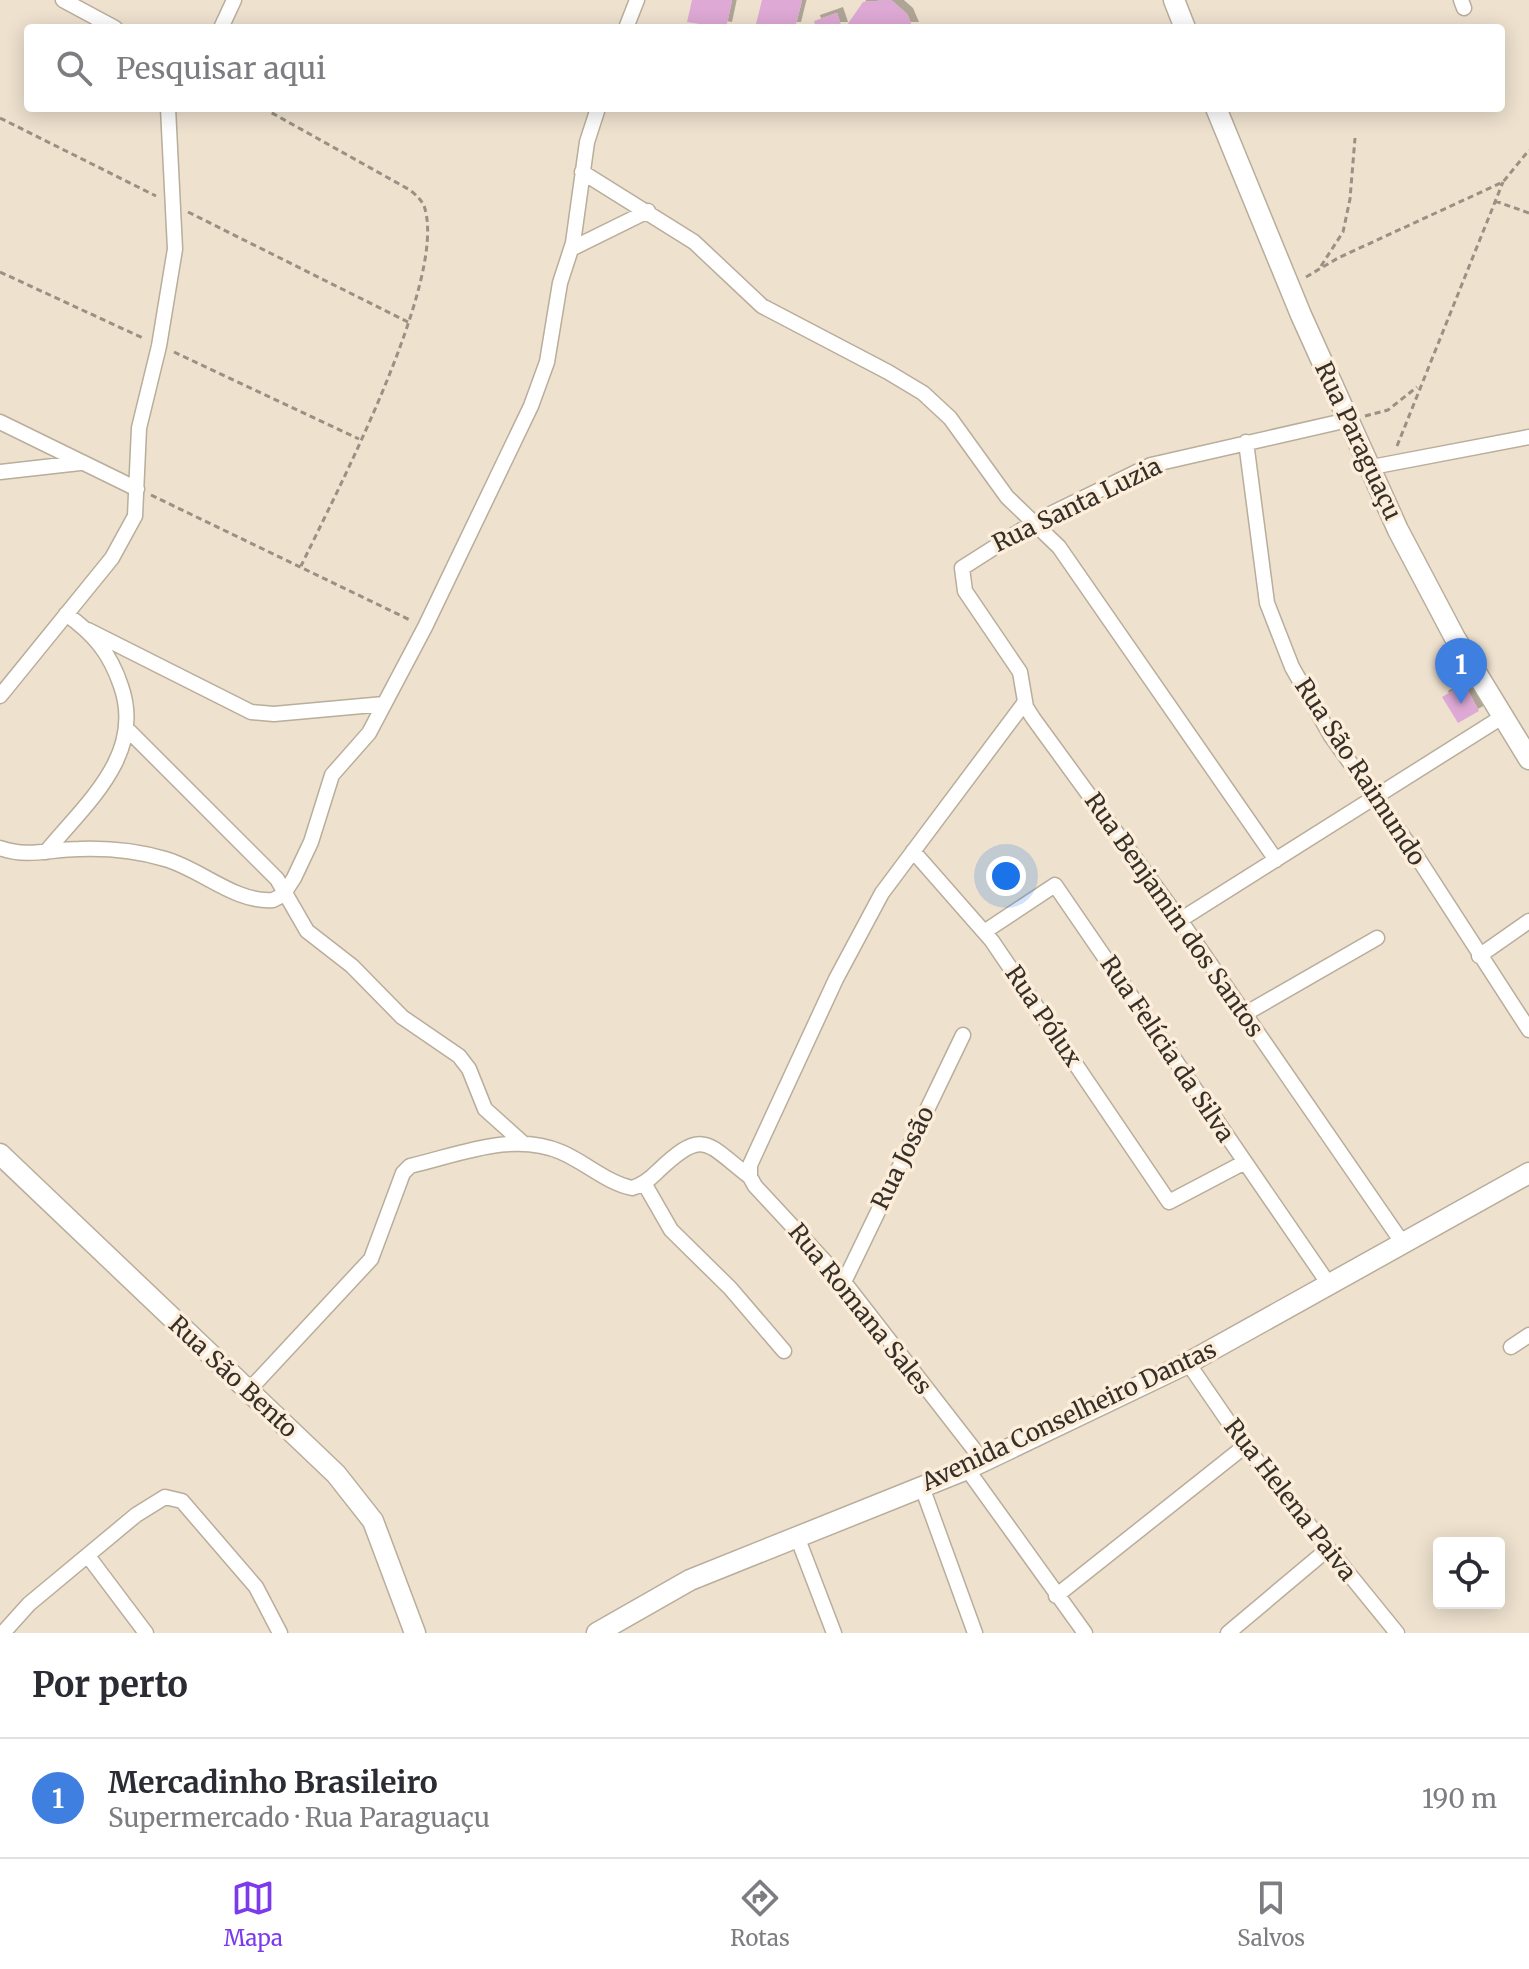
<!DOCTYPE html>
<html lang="pt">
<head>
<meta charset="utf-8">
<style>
  :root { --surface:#fff; --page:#f7f7f7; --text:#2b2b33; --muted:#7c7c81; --line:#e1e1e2; --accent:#7c3aed }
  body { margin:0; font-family:Merriweather,serif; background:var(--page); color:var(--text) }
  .controls { position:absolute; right:24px; bottom:24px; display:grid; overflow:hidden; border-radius:8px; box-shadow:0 4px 20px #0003 }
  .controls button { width:72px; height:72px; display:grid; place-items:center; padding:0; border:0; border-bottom:2px solid var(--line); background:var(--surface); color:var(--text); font:40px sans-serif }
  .you { position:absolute; left:1006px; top:876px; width:28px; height:28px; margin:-20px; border:6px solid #fff; border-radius:50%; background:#1a73e8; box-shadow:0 0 0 12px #1a73e833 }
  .badge { display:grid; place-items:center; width:52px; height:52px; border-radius:50%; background:var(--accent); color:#fff; font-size:26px; font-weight:700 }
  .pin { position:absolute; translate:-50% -66px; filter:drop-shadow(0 2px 4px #0008) }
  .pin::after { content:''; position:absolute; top:42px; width:28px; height:24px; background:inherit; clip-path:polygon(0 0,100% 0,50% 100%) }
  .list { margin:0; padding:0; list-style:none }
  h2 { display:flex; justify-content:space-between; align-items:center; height:104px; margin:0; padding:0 32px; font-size:34px }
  h2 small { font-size:26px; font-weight:400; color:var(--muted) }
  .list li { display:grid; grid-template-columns:52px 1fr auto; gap:24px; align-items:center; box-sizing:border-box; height:120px; padding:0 32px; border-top:2px solid var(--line) }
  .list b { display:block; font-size:30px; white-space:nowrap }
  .list p { margin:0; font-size:26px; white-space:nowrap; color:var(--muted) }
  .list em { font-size:26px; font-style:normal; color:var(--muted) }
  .icon { flex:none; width:44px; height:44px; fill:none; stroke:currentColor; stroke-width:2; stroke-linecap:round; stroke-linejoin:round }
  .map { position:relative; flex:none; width:1529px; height:1633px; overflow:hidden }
  .search { position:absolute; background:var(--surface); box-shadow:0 4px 20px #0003; left:24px; right:24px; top:24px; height:88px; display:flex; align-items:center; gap:20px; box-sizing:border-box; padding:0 28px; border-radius:8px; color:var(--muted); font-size:30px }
  .sheet { height:224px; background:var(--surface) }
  nav { display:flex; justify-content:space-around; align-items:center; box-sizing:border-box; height:112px; border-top:2px solid var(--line); background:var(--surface); font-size:22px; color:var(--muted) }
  nav a { display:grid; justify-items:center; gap:4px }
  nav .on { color:var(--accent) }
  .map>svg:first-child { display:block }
  .building { fill:#dea9d5; filter:url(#shadow) }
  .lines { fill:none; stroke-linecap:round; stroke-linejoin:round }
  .street-casing { stroke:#b9ad9b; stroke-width:17 }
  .secondary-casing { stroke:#b9ad9b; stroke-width:23 }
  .path { stroke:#9a9083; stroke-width:3; stroke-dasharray:6 4; stroke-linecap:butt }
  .street { stroke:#fff; stroke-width:14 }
  .secondary { stroke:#fff; stroke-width:20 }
  .labels { text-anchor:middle; stroke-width:7; stroke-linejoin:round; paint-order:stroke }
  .street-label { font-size:24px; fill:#353029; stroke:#fceedb }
</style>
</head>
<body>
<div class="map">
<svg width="1529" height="1633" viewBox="0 0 1529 1633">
  <defs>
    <filter id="shadow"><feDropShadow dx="6" dy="-6" stdDeviation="0" flood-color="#0004"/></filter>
  </defs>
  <rect width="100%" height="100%" fill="#eee1ce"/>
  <path class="building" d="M692,0H732L726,28L687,22Z
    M762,0H802L795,28H755Z
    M891,0L907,14L913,28H845L863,2Z
    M837,13L842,28H816L814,21Z
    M1464,684L1479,711L1458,723L1442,697Z"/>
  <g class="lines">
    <g class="street-casing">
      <path id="street" d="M63,0L115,28
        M1461,0L1464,8
        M221,28L234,0
        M626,28L637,0
        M582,172L694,242L762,306L888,372L923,393L950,418L1007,497L1059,547L1276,860
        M571,249L648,211
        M1348,420L1151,465L1034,522L962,568L965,591L1020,672L1026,707L1033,718L1180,920L1404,1245
        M0,422L137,489
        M1246,442L1267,603L1292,667L1331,736L1412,849L1529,1030
        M1372,467L1529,437
        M0,472L80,463
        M88,630L251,712L274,714L384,704
        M0,696L112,558L135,516L139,428L159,346L175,249L168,108
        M129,731L277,879L307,931L352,966L402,1017L459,1056L469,1069L485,1109L524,1144
        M0,848C28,858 51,849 79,849C107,848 138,851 165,859C201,869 235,903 273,900L283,895L294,878L311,842L332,775L369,733L425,627L531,406L547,362L560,283L573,243L587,142L598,108
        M913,851L992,941L1169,1202L1245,1162
        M46,852C86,803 145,755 121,686C110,653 94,634 66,614
        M1180,920L1502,717
        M984,932L1055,885L1328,1283
        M1479,956L1529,921
        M1243,1015L1377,938
        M644,1183L671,1230L730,1288L784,1351
        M844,1282L963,1035
        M1511,1347L1529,1335
        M1188,1363L1245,1446L1397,1633
        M250,1389L371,1259L403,1173L410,1166C458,1155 513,1131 561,1152C585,1162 607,1183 632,1188C643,1185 650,1179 658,1171C704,1127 706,1143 750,1177
        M983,1461L844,1282L755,1186L750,1177V1165L836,979L882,893L1025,702
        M967,1469L1085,1633
        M922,1487L975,1633
        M798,1539L834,1633
        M88,1556L146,1633
        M1056,1596L1245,1446
        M3,1633L29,1604L136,1515L165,1497L182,1501L256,1587L280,1633
        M1228,1633L1328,1549"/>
    </g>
    <g class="secondary-casing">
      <path id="secondary" d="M1174,0L1185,28
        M1216,108L1301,315L1398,530L1455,638L1529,759
        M0,1154L336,1474L373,1521L415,1633
        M597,1633L690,1580L967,1469L1188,1363L1529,1173"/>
    </g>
    <path class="path" d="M263,108L410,190C417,196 423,201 425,209C446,283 336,493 301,566
      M0,118L156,196
      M1495,201L1529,213
      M188,212L410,323
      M1321,266L1343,232L1350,199L1355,138
      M0,272L145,339
      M1306,277L1338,258L1503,182L1529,150
      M174,352L359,439
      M1365,416L1388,410L1417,387
      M1397,446L1503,182
      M151,495L410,620"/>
    <use href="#street" class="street"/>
    <use href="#secondary" class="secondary"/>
  </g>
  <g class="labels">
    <g class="street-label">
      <text transform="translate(1358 441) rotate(65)" y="8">Rua Paraguaçu</text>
      <text transform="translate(1077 505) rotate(-26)" y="8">Rua Santa Luzia</text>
      <text transform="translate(1360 772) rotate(57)" y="8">Rua São Raimundo</text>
      <text transform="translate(1174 915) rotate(55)" y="8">Rua Benjamin dos Santos</text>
      <text transform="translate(1043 1016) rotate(56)" y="8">Rua Pólux</text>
      <text transform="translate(1167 1049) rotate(56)" y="8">Rua Felícia da Silva</text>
      <text transform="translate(903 1158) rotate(-64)" y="8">Rua Josão</text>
      <text transform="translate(860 1309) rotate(51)" y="8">Rua Romana Sales</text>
      <text transform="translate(233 1377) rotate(43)" y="8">Rua São Bento</text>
      <text transform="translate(1069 1416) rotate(-25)" y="8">Avenida Conselheiro Dantas</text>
      <text transform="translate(1290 1500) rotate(52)" y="8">Rua Helena Paiva</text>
    </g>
  </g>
</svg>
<div class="controls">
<button><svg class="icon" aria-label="locate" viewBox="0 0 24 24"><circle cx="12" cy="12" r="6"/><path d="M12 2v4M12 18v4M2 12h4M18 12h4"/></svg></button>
</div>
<div class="you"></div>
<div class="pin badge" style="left:1461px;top:704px;background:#3f7fe0">1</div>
<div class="search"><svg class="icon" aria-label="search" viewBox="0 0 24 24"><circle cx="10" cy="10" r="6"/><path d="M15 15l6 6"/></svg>Pesquisar aqui</div>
</div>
<section class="sheet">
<h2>Por perto<small></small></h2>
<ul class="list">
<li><span class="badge" style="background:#3f7fe0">1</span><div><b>Mercadinho Brasileiro</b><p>Supermercado · Rua Paraguaçu</p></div><em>190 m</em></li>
</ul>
</section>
<nav>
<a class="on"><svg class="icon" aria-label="map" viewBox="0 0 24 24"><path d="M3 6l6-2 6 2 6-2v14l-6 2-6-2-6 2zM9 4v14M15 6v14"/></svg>Mapa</a>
<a><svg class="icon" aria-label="directions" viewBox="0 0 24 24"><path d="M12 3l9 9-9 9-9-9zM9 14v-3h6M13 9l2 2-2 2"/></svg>Rotas</a>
<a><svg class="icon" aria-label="saved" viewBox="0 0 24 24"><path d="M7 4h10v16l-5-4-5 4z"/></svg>Salvos</a>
</nav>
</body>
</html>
